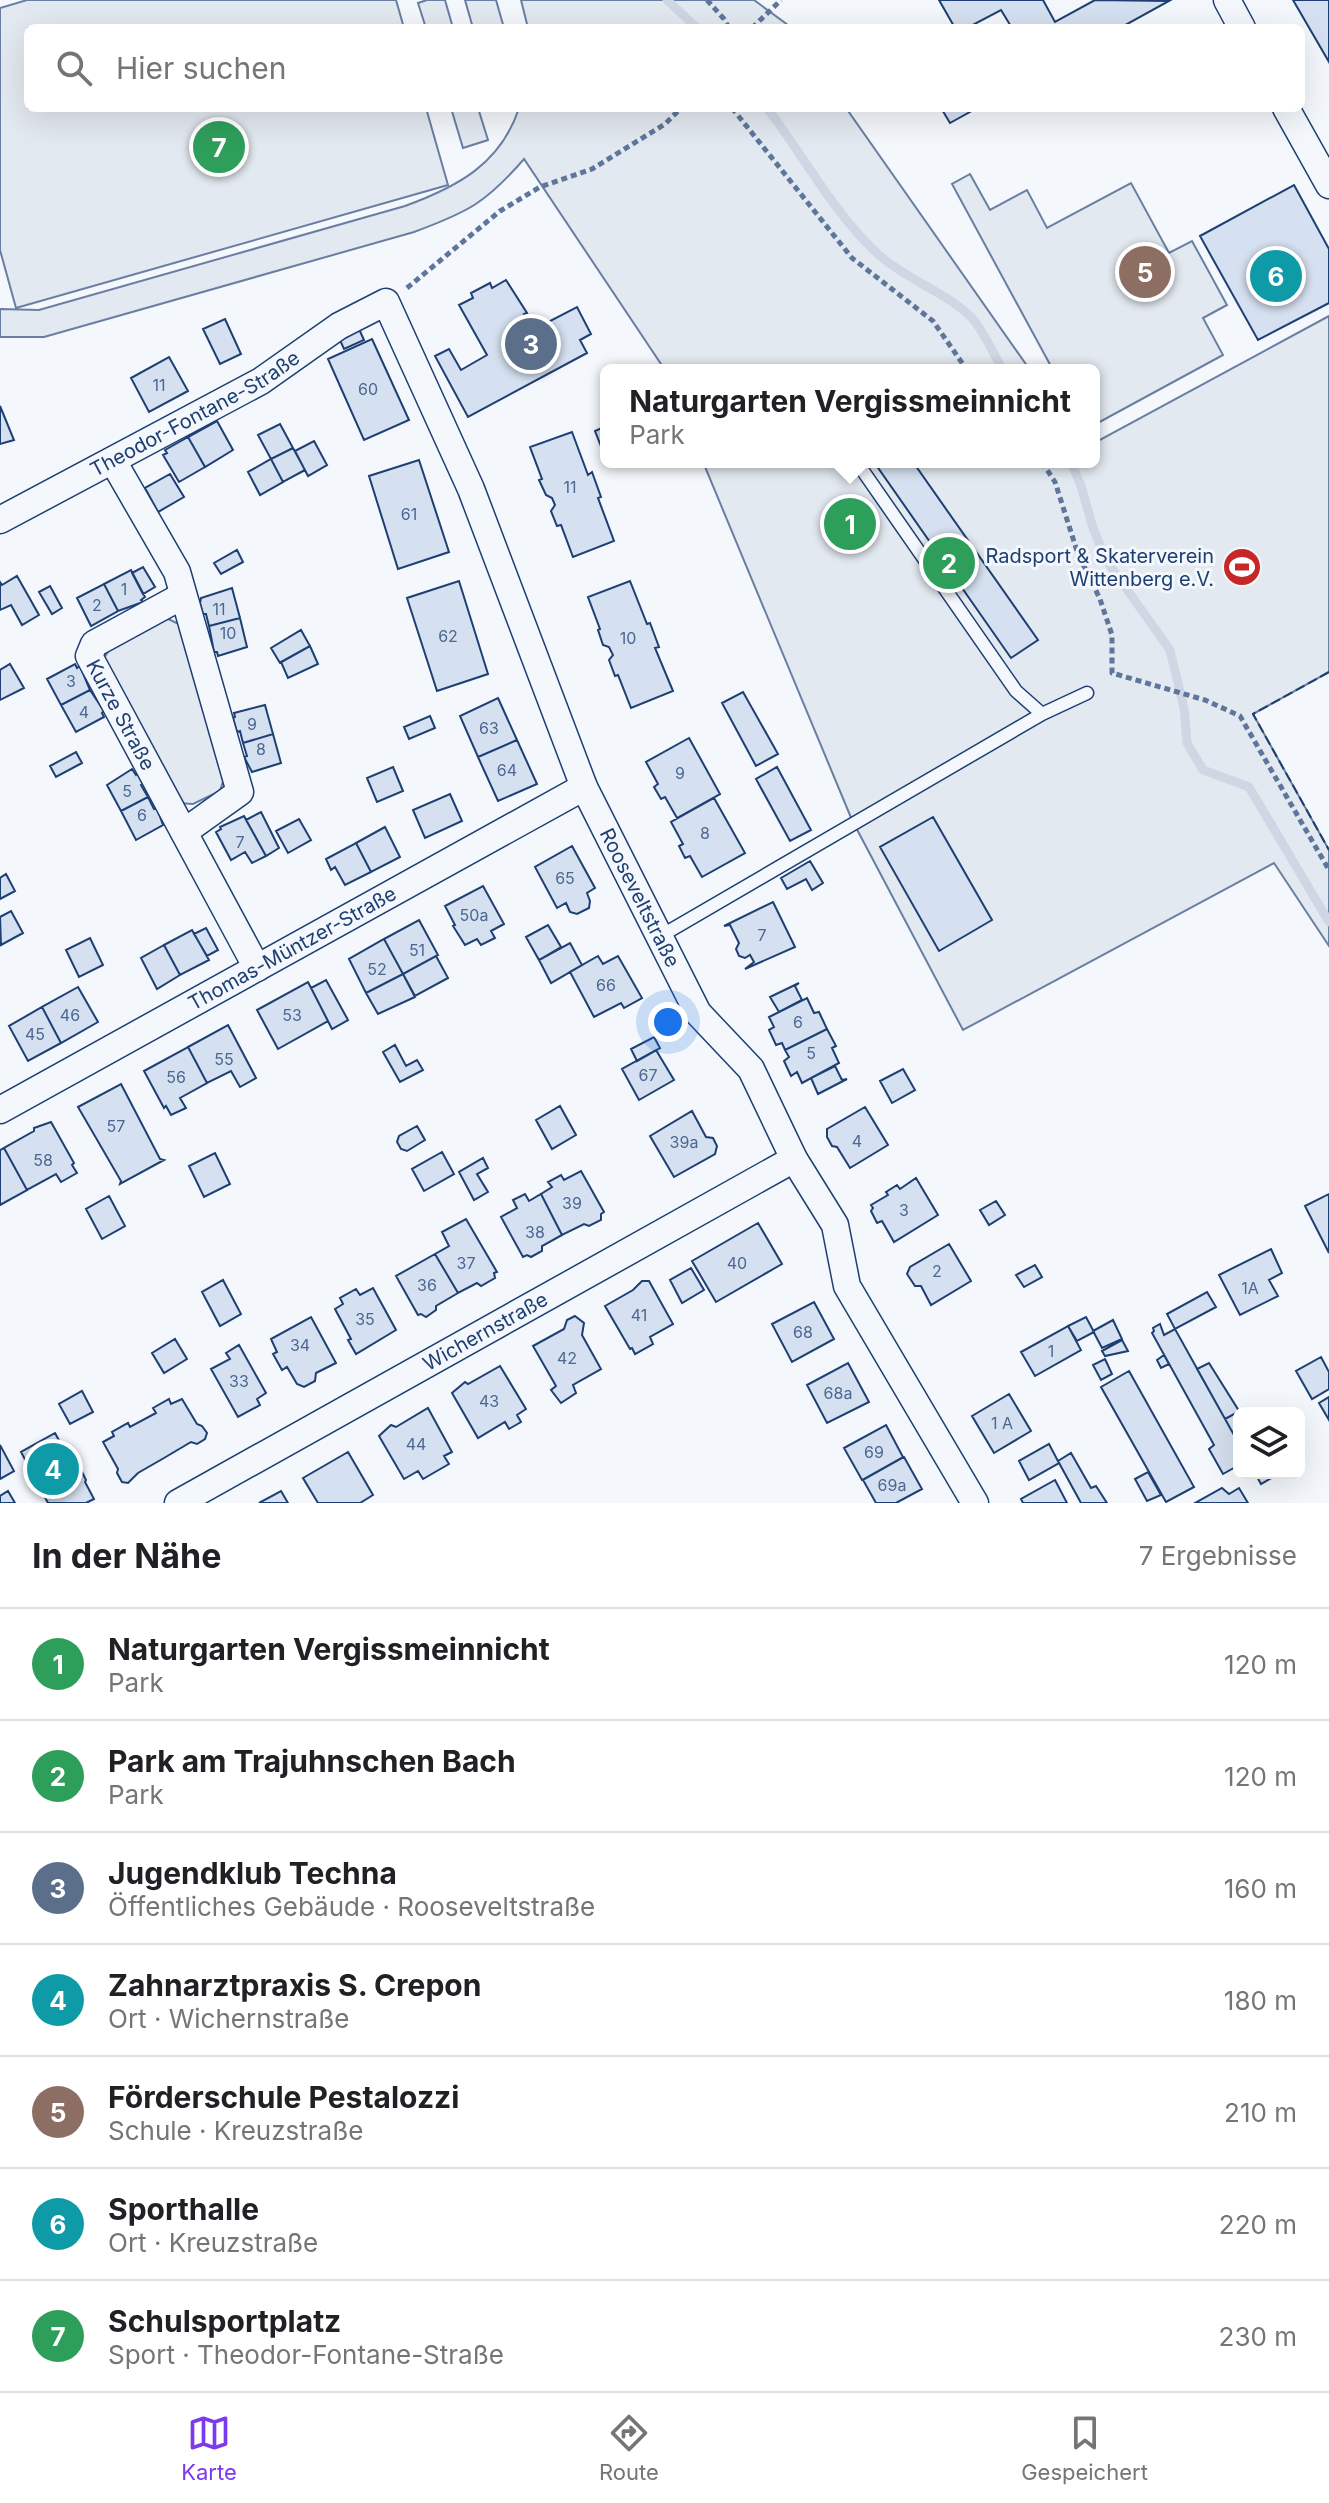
<!DOCTYPE html>
<html lang="de">
<head>
<meta charset="utf-8">
<style>
  :root { --surface:#fff; --page:#f6f6f6; --text:#202124; --muted:#757577; --line:#e0e0e0; --accent:#7c3aed }
  body { margin:0; font-family:Inter,sans-serif; background:var(--page); color:var(--text) }
  .controls { position:absolute; right:24px; bottom:24px; display:grid; overflow:hidden; border-radius:12px; box-shadow:0 8px 32px #0002 }
  .controls button { width:72px; height:72px; display:grid; place-items:center; padding:0; border:0; border-bottom:2px solid var(--line); background:var(--surface); color:var(--text); font:40px sans-serif }
  .you { position:absolute; left:668px; top:1022px; width:28px; height:28px; margin:-20px; border:6px solid #fff; border-radius:50%; background:#1a73e8; box-shadow:0 0 0 12px #1a73e833 }
  .badge { display:grid; place-items:center; width:52px; height:52px; border-radius:50%; background:var(--accent); color:#fff; font-size:26px; font-weight:700 }
  .pin { position:absolute; translate:-50% -50%; border:4px solid #fff; box-shadow:0 2px 8px #0006 }
  .popup { position:absolute; left:600px; top:364px; width:500px; height:104px; box-sizing:border-box; display:grid; place-content:center; border-radius:12px; background:var(--surface); filter:drop-shadow(0 2px 6px #0005); font-size:26px; white-space:nowrap; color:var(--muted) }
  .popup b { font-size:30px; color:var(--text) }
  .popup::after { content:''; position:absolute; left:50%; top:100%; margin-left:-16px; border:16px solid transparent; border-top-color:var(--surface) }
  .list { margin:0; padding:0; list-style:none }
  h2 { display:flex; justify-content:space-between; align-items:center; height:104px; margin:0; padding:0 32px; font-size:34px }
  h2 small { font-size:26px; font-weight:400; color:var(--muted) }
  .list li { display:grid; grid-template-columns:52px 1fr auto; gap:24px; align-items:center; box-sizing:border-box; height:112px; padding:0 32px; border-top:2px solid var(--line) }
  .list b { display:block; font-size:30px; white-space:nowrap }
  .list p { margin:0; font-size:26px; white-space:nowrap; color:var(--muted) }
  .list em { font-size:26px; font-style:normal; color:var(--muted) }
  .icon { flex:none; width:44px; height:44px; fill:none; stroke:currentColor; stroke-width:2; stroke-linecap:round; stroke-linejoin:round }
  .map { position:relative; flex:none; width:1329px; height:1503px; overflow:hidden }
  .search { position:absolute; background:var(--surface); box-shadow:0 8px 32px #0002; left:24px; right:24px; top:24px; height:88px; display:flex; align-items:center; gap:20px; box-sizing:border-box; padding:0 28px; border-radius:12px; color:var(--muted); font-size:30px }
  .sheet { height:888px; background:var(--surface) }
  nav { display:flex; justify-content:space-around; align-items:center; box-sizing:border-box; height:112px; border-top:2px solid var(--line); background:var(--surface); font-size:22px; color:var(--muted) }
  nav a { display:grid; justify-items:center; gap:4px }
  nav .on { color:var(--accent) }
  .map>svg:first-child { display:block }
  .green { fill:#e3e9f0; stroke:#687fa3; stroke-width:2 }
  .lines { fill:none; stroke-linecap:round; stroke-linejoin:round }
  .stream { stroke:#cfd7e4; stroke-width:9 }
  .building { fill:#d5e0f0; stroke:#1d3f73; stroke-width:2 }
  .lane-casing { stroke:#1d3f73; stroke-width:15 }
  .street-casing { stroke:#1d3f73; stroke-width:29 }
  .path { stroke:#5e769c; stroke-width:5; stroke-dasharray:6 4; stroke-linecap:butt }
  .lane { stroke:#f4f7fb; stroke-width:12 }
  .street { stroke:#f4f7fb; stroke-width:26 }
  .fence { stroke:#1d3f73; stroke-width:2; stroke-dasharray:10 4; stroke-linecap:butt }
  .labels { text-anchor:middle; stroke-width:6; stroke-linejoin:round; paint-order:stroke }
  .number-label { font-size:16px; fill:#4b6792 }
  .street-label { font-size:20px; fill:#1d3f73; stroke:#f4f7fb }
  .poi-label { font-size:20px; fill:#1d3f73; stroke:#f4f7fb; text-anchor:end }
</style>
</head>
<body>
<div class="map">
<svg width="1329" height="1503" viewBox="0 0 1329 1503">
  <rect width="100%" height="100%" fill="#f4f7fb"/>
  <path class="green" d="M27,0H396L404,28H28V108H426L448,185L16,308L0,250V8Z
    M427,0H445L453,28H426L418,3Z
    M465,0H496L504,28H473Z
    M521,0H754L792,28H528Z
    M451,108H478L488,140L463,148Z
    M519,108H846L1030,370H665L524,159C486,203 468,212 414,232L44,337H0V309L39,310L405,206C457,187 501,164 519,108Z
    M970,174L990,210L1027,190L1047,228L1131,183L1169,253L1192,241L1227,305L1203,318L1223,355L1094,425V370H1053L952,184Z
    M1329,316V672L1253,714L1329,850V946L1274,863L963,1030L852,820L703,462H1094V443Z
    M162,616L183,626L226,772L220,791L193,804L176,803L104,658L116,639Z"/>
  <g class="lines">
    <path class="stream" d="M667,0L697,28
      M767,108C804,156 834,214 879,255C907,280 944,291 971,317C984,331 993,354 1003,370
      M1071,462L1081,486L1093,528L1106,560L1170,650L1184,708L1187,743L1203,770L1249,787L1329,922"/>
  </g>
  <path class="building" d="M939,0H1043L1055,22L1095,0L1169,1L1120,28H1012L1001,10L967,28H955Z
    M1293,0H1329V62Z
    M941,108H977L950,123Z
    M1294,185L1329,249V303L1258,340L1200,236Z
    M506,280L527,313L524,314L533,330L577,307L591,334L580,340L587,353L468,417L435,356L449,349L461,370L487,355L459,305L473,298L471,293L490,283L492,288Z
    M225,319L241,354L220,364L203,329Z
    M359,329L364,340L344,349L339,338Z
    M372,339L409,420L364,440L328,359Z
    M169,357L188,391L149,412L131,378Z
    M0,406L14,440L0,444Z
    M217,421L233,450L205,467L188,437Z
    M280,424L293,448L271,459L258,435Z
    M606,426V459L595,431Z
    M572,432L588,475L592,472L601,497L598,498L614,541L573,557L561,525L557,526L551,511L555,505L552,498L546,495L539,480L542,479L530,447Z
    M188,437L205,467L179,482L163,455L167,453L165,450Z
    M314,441L327,465L308,476L295,451Z
    M293,448L305,470L283,482L271,459Z
    M271,459L283,482L260,495L248,472Z
    M419,460L449,552L398,569L369,476Z
    M874,462H913L1038,640L1011,658Z
    M170,474L184,497L158,512L145,488Z
    M237,550L243,562L221,574L214,563Z
    M143,567L155,587L143,594L132,573Z
    M131,570L145,597L141,600L143,602L118,611L104,584Z
    M17,576L39,615L22,625L11,605L0,610V582L2,585Z
    M459,581L488,674L437,691L407,598Z
    M630,581L647,624L650,623L659,647L655,648L673,691L631,708L618,675L615,676L609,660L613,655L609,647L603,645L598,630L600,629L588,597Z
    M104,584L118,611L91,626L77,598Z
    M50,586L62,608L52,614L39,592Z
    M232,588L240,618L209,626L206,614H203L200,603L201,598Z
    M240,618L247,647L218,656L217,652H214L209,626Z
    M301,630L310,646L280,663L271,648Z
    M310,646L318,664L288,678L281,662Z
    M10,664L24,688L0,700V670Z
    M75,664L77,668L80,666L90,690L61,705L47,679Z
    M90,690L104,711L102,713L104,717L76,732L61,705Z
    M743,692L778,754L756,766L722,703Z
    M498,698L517,740L478,757L460,716Z
    M265,705L273,734L243,743L240,731L237,732L233,718L235,717L234,713Z
    M430,716L435,728L409,739L404,727Z
    M273,734L281,763L252,772L244,757L247,756L243,743Z
    M689,738L720,794L677,818L665,797L661,799L654,787L658,784L646,762Z
    M517,740L537,784L498,801L478,757Z
    M76,752L82,763L56,777L50,766Z
    M393,767L403,791L377,802L367,778Z
    M777,767L811,830L790,841L756,779Z
    M132,769L136,775L138,773L144,783L141,785L148,797L121,811L107,785Z
    M450,794L462,821L425,838L413,810Z
    M148,797L154,809L157,808L163,825L136,840L121,811Z
    M714,798L745,853L702,877L690,856L685,858L679,846L683,844L671,822Z
    M261,812L279,848L266,856L246,820Z
    M244,816L266,856L252,863L245,852L231,860L216,832L221,829L220,827Z
    M933,817L992,920L939,951L880,847Z
    M299,819L311,840L288,853L276,831Z
    M385,827L400,857L371,872L356,843Z
    M356,843L371,872L345,885L335,867L331,870L326,859Z
    M572,846L595,888L587,893L590,901L589,908L577,914L570,912L566,903L557,908L535,867Z
    M810,861L823,883L812,890L806,879L787,889L781,878Z
    M6,874L15,891L0,899V878Z
    M483,886L504,924L491,931L495,938L481,945L477,939L465,945L453,926L455,925L445,906Z
    M773,902L795,947L745,969L754,962L750,955L745,958L739,956L736,949L739,943L730,925L724,926Z
    M11,911L23,933L1,945L0,917Z
    M419,920L438,955L403,974L384,939Z
    M548,925L561,947L539,960L526,937Z
    M206,928L218,950L207,956L194,934Z
    M192,930L209,960L180,975L164,945Z
    M90,938L103,965L79,977L66,950Z
    M384,939L403,974L366,993L349,959Z
    M570,943L582,965L551,983L539,960Z
    M164,945L180,975L157,989L141,958Z
    M436,956L448,978L415,996L403,974Z
    M598,956L603,964L618,956L642,998L624,1008L621,1003L594,1017L570,972Z
    M403,974L415,997L378,1014L366,993Z
    M326,980L348,1020L332,1029L311,988Z
    M308,982L328,1021L278,1049L257,1010Z
    M799,983L795,986L802,1000L779,1012L770,997Z
    M78,987L98,1022L61,1043L42,1007Z
    M807,998L814,1013L819,1012L827,1029L785,1050L782,1043L776,1045L769,1030L774,1027L769,1017Z
    M42,1007L61,1043L28,1061L9,1026Z
    M228,1025L256,1078L240,1087L231,1071L207,1083L188,1047Z
    M827,1029L836,1046L832,1048L839,1063L802,1083L797,1072L791,1076L784,1061L789,1057L785,1050Z
    M654,1037L660,1048L637,1061L631,1049Z
    M395,1045L406,1066L417,1060L423,1070L400,1082L383,1052Z
    M188,1047L207,1083L180,1098L186,1108L171,1115L166,1106L164,1108L144,1071Z
    M656,1050L674,1080L639,1100L622,1069Z
    M835,1066L842,1080L847,1079L818,1094L811,1078Z
    M903,1069L915,1090L892,1103L880,1081Z
    M121,1084L160,1159L164,1160L120,1184L121,1181L78,1107Z
    M560,1106L576,1135L552,1149L536,1120Z
    M865,1107L888,1145L850,1168L837,1147L832,1146L827,1137V1129Z
    M692,1111L706,1137L713,1138L717,1146L715,1154L674,1177L650,1136Z
    M51,1122L74,1163L72,1165L77,1173L61,1182L56,1174L27,1190L4,1148L34,1131V1128Z
    M417,1126L425,1140L407,1151L401,1149L397,1142L399,1136Z
    M4,1148L27,1190L0,1205V1150Z
    M442,1152L454,1174L424,1191L412,1169Z
    M215,1153L230,1184L204,1197L189,1166Z
    M483,1158L488,1168L477,1174L488,1192L474,1200L459,1172Z
    M581,1171L604,1212L601,1214V1220L589,1226L584,1224L562,1235L541,1194L552,1187L548,1182L561,1175L564,1180Z
    M916,1178L938,1215L894,1242L882,1221L877,1223L871,1211L873,1208L871,1205L888,1195L886,1192L897,1185L900,1189Z
    M525,1194L529,1201L541,1194L562,1235L542,1246V1251L531,1257L527,1255L523,1257L501,1217L517,1208L513,1200Z
    M1329,1194V1253L1305,1206Z
    M109,1196L125,1226L102,1239L86,1209Z
    M996,1201L1005,1215L989,1225L980,1210Z
    M466,1219L497,1272L494,1273L495,1278L481,1286L477,1283L458,1293L435,1254L449,1246L442,1232Z
    M758,1223L782,1264L716,1302L692,1261Z
    M949,1244L971,1281L931,1305L921,1286H915L907,1274L910,1267Z
    M1271,1249L1282,1273L1269,1280L1278,1296L1240,1315L1219,1275Z
    M435,1254L458,1293L436,1306V1310L426,1317L421,1314L418,1315L396,1276Z
    M1035,1265L1042,1277L1024,1287L1016,1275Z
    M691,1268L704,1290L682,1303L670,1280Z
    M223,1280L241,1314L220,1326L202,1292Z
    M642,1281H649L673,1324L650,1337L653,1344L635,1354L632,1348L630,1349L605,1306L633,1290Z
    M373,1288L396,1330L356,1354L348,1340L351,1339L335,1309L343,1304L340,1298L356,1289L360,1295Z
    M1207,1292L1216,1307L1175,1329L1167,1314Z
    M814,1302L834,1339L792,1362L772,1324Z
    M575,1316L584,1323L582,1335L601,1369L573,1385L576,1393L561,1403L551,1390L556,1386L533,1346L564,1329L567,1320Z
    M311,1317L336,1363L316,1373L315,1381L304,1387L297,1384L287,1367L282,1370L273,1354L277,1352L271,1339Z
    M1086,1317L1094,1332L1077,1341L1068,1326Z
    M1113,1320L1122,1339L1102,1348L1093,1331Z
    M1160,1324L1164,1335L1175,1329L1239,1444V1465L1223,1474L1209,1449L1214,1445L1152,1333L1154,1331L1153,1328Z
    M1068,1326L1081,1350L1035,1376L1021,1352Z
    M175,1339L187,1359L164,1373L152,1353Z
    M1122,1340L1128,1351L1105,1356L1102,1351Z
    M239,1345L266,1393L257,1399L260,1405L238,1417L211,1369L230,1359L226,1353Z
    M1164,1355L1169,1364L1161,1368L1157,1360Z
    M1321,1357L1329,1372V1389L1312,1399L1296,1371Z
    M1105,1359L1112,1374L1101,1380L1093,1365Z
    M848,1363L869,1402L827,1423L807,1385Z
    M1209,1363L1239,1411L1225,1419L1197,1369Z
    M500,1366L526,1409L517,1415L521,1422L509,1429L505,1422L478,1438L452,1393L465,1382L468,1384Z
    M1129,1371L1194,1487L1166,1502L1101,1387Z
    M82,1391L93,1412L70,1424L59,1404Z
    M1009,1394L1031,1431L994,1453L972,1416Z
    M1329,1397V1420L1319,1403Z
    M169,1399L171,1404L182,1399L197,1424L202,1426L207,1433L205,1439L197,1444L191,1442L164,1458L138,1473L128,1483L122,1482L117,1473L118,1469L103,1442L114,1436L112,1432L128,1423L130,1427L156,1413L153,1408Z
    M428,1408L452,1452L444,1456L449,1464L423,1479L418,1471L404,1479L379,1436L391,1425L396,1427Z
    M1245,1408L1248,1413H1239V1444L1225,1419Z
    M886,1425L903,1457L862,1480L844,1448Z
    M55,1433L69,1459L77,1469L80,1468L86,1480L85,1482L94,1499L86,1503H48L21,1452Z
    M1049,1444L1059,1463L1029,1480L1019,1461Z
    M0,1445L14,1471L0,1479Z
    M348,1452L373,1495L360,1503H318L303,1478Z
    M1071,1453L1091,1488L1096,1486L1107,1503H1081L1058,1461Z
    M904,1457L922,1489L896,1503H876L863,1480Z
    M1148,1472L1161,1495L1147,1501L1135,1479Z
    M1255,1473H1271L1273,1477L1261,1484Z
    M1055,1480L1067,1503H1023L1021,1499Z
    M1222,1488L1229,1494L1239,1488L1248,1503H1195Z
    M8,1491L15,1503H0V1496Z
    M281,1491L288,1503H259Z"/>
  <g class="lines">
    <g class="lane-casing">
      <path id="lane" d="M863,471L1016,691L1042,714
        M659,937L1042,714L1087,693"/>
    </g>
    <g class="street-casing">
      <g id="street">
        <path d="M1227,0L1242,28"/>
        <path d="M1286,108L1329,185"/>
        <path d="M113,461L177,572L240,792L184,832"/>
        <path id="s1" d="M0,520L261,381L339,326L386,302L471,489L584,787L698,1013L751,1069L794,1159L835,1225L847,1286L975,1503"/>
        <path id="s2" d="M182,596L94,644L89,656L257,968"/>
        <path id="s3" d="M0,1110L584,787"/>
        <path id="s4" d="M178,1503L794,1159"/>
      </g>
    </g>
    <path class="path" d="M707,0L724,19L729,28
      M752,28L781,0
      M732,108L852,258L933,321L967,370
      M407,288L500,211L540,187L592,169L665,124L681,108
      M1042,462L1055,482L1078,554L1100,599L1112,635V673L1205,700L1240,716L1329,870"/>
    <use href="#lane" class="lane"/>
    <use href="#street" class="street"/>
    <path class="fence" d="M1329,672L1253,714L1329,850"/>
  </g>
  <defs>
    <g id="stadium-disc" transform="scale(2)"><circle r="9.5" fill="#c62828" stroke="#f4f7fb"/><path d="M0-5a6.5 5 0 1 0 0 10a6.5 5 0 1 0 0-10ZM-3.5-1.8h7v3.6h-7Z" fill="#fff"/></g>
  </defs>
  <g fill-rule="evenodd">
    <use href="#stadium-disc" x="1242" y="567"/>
  </g>
  <g class="labels">
    <g class="number-label">
      <text x="159" y="391">11</text>
      <text x="368" y="395">60</text>
      <text x="570" y="493">11</text>
      <text x="409" y="520">61</text>
      <text x="124" y="595">1</text>
      <text x="97" y="611">2</text>
      <text x="219" y="615">11</text>
      <text x="228" y="639">10</text>
      <text x="448" y="642">62</text>
      <text x="628" y="644">10</text>
      <text x="71" y="687">3</text>
      <text x="84" y="718">4</text>
      <text x="252" y="730">9</text>
      <text x="489" y="734">63</text>
      <text x="261" y="755">8</text>
      <text x="507" y="776">64</text>
      <text x="680" y="779">9</text>
      <text x="127" y="797">5</text>
      <text x="142" y="821">6</text>
      <text x="705" y="839">8</text>
      <text x="240" y="848">7</text>
      <text x="565" y="884">65</text>
      <text x="474" y="921">50a</text>
      <text x="762" y="941">7</text>
      <text x="417" y="956">51</text>
      <text x="377" y="975">52</text>
      <text x="606" y="991">66</text>
      <text x="70" y="1021">46</text>
      <text x="292" y="1021">53</text>
      <text x="798" y="1028">6</text>
      <text x="35" y="1040">45</text>
      <text x="811" y="1059">5</text>
      <text x="224" y="1065">55</text>
      <text x="648" y="1081">67</text>
      <text x="176" y="1083">56</text>
      <text x="116" y="1132">57</text>
      <text x="857" y="1147">4</text>
      <text x="684" y="1148">39a</text>
      <text x="43" y="1166">58</text>
      <text x="572" y="1209">39</text>
      <text x="904" y="1216">3</text>
      <text x="535" y="1238">38</text>
      <text x="466" y="1269">37</text>
      <text x="737" y="1269">40</text>
      <text x="937" y="1277">2</text>
      <text x="427" y="1291">36</text>
      <text x="1250" y="1294">1A</text>
      <text x="639" y="1321">41</text>
      <text x="365" y="1325">35</text>
      <text x="803" y="1338">68</text>
      <text x="300" y="1351">34</text>
      <text x="1051" y="1357">1</text>
      <text x="567" y="1364">42</text>
      <text x="239" y="1387">33</text>
      <text x="838" y="1399">68a</text>
      <text x="489" y="1407">43</text>
      <text x="1002" y="1429">1 A</text>
      <text x="416" y="1450">44</text>
      <text x="874" y="1458">69</text>
      <text x="892" y="1491">69a</text>
    </g>
    <g class="street-label">
      <text dy="7" stroke="none"><textPath href="#s1" startOffset="222">Theodor-Fontane-Straße</textPath></text>
      <text dy="7" stroke="none"><textPath href="#s2" startOffset="180">Kurze Straße</textPath></text>
      <text dy="7" stroke="none"><textPath href="#s1" startOffset="1092">Rooseveltstraße</textPath></text>
      <text dy="7" stroke="none"><textPath href="#s3" startOffset="334">Thomas-Müntzer-Straße</textPath></text>
      <text dy="7" stroke="none"><textPath href="#s4" startOffset="352">Wichernstraße</textPath></text>
    </g>
    <g class="poi-label">
      <text x="1214" y="563">Radsport &amp; Skaterverein<tspan x="1214" dy="23">Wittenberg e.V.</tspan></text>
    </g>
  </g>
</svg>
<div class="controls">
<button><svg class="icon" aria-label="layers" viewBox="0 0 24 24"><path d="M12 4l9 5-9 5-9-5zM3 14l9 5 9-5"/></svg></button>
</div>
<div class="you"></div>
<div class="pin badge" style="left:850px;top:524px;background:#2e9e5b">1</div>
<div class="popup"><b>Naturgarten Vergissmeinnicht</b>Park</div>
<div class="pin badge" style="left:949px;top:563px;background:#2e9e5b">2</div>
<div class="pin badge" style="left:531px;top:344px;background:#5c6f8a">3</div>
<div class="pin badge" style="left:53px;top:1469px;background:#0f9aa8">4</div>
<div class="pin badge" style="left:1145px;top:272px;background:#8d6e63">5</div>
<div class="pin badge" style="left:1276px;top:276px;background:#0f9aa8">6</div>
<div class="pin badge" style="left:219px;top:147px;background:#2e9e5b">7</div>
<div class="search"><svg class="icon" aria-label="search" viewBox="0 0 24 24"><circle cx="10" cy="10" r="6"/><path d="M15 15l6 6"/></svg>Hier suchen</div>
</div>
<section class="sheet">
<h2>In der Nähe<small>7 Ergebnisse</small></h2>
<ul class="list">
<li><span class="badge" style="background:#2e9e5b">1</span><div><b>Naturgarten Vergissmeinnicht</b><p>Park</p></div><em>120 m</em></li>
<li><span class="badge" style="background:#2e9e5b">2</span><div><b>Park am Trajuhnschen Bach</b><p>Park</p></div><em>120 m</em></li>
<li><span class="badge" style="background:#5c6f8a">3</span><div><b>Jugendklub Techna</b><p>Öffentliches Gebäude · Rooseveltstraße</p></div><em>160 m</em></li>
<li><span class="badge" style="background:#0f9aa8">4</span><div><b>Zahnarztpraxis S. Crepon</b><p>Ort · Wichernstraße</p></div><em>180 m</em></li>
<li><span class="badge" style="background:#8d6e63">5</span><div><b>Förderschule Pestalozzi</b><p>Schule · Kreuzstraße</p></div><em>210 m</em></li>
<li><span class="badge" style="background:#0f9aa8">6</span><div><b>Sporthalle</b><p>Ort · Kreuzstraße</p></div><em>220 m</em></li>
<li><span class="badge" style="background:#2e9e5b">7</span><div><b>Schulsportplatz</b><p>Sport · Theodor-Fontane-Straße</p></div><em>230 m</em></li>
</ul>
</section>
<nav>
<a class="on"><svg class="icon" aria-label="map" viewBox="0 0 24 24"><path d="M3 6l6-2 6 2 6-2v14l-6 2-6-2-6 2zM9 4v14M15 6v14"/></svg>Karte</a>
<a><svg class="icon" aria-label="directions" viewBox="0 0 24 24"><path d="M12 3l9 9-9 9-9-9zM9 14v-3h6M13 9l2 2-2 2"/></svg>Route</a>
<a><svg class="icon" aria-label="saved" viewBox="0 0 24 24"><path d="M7 4h10v16l-5-4-5 4z"/></svg>Gespeichert</a>
</nav>
</body>
</html>
